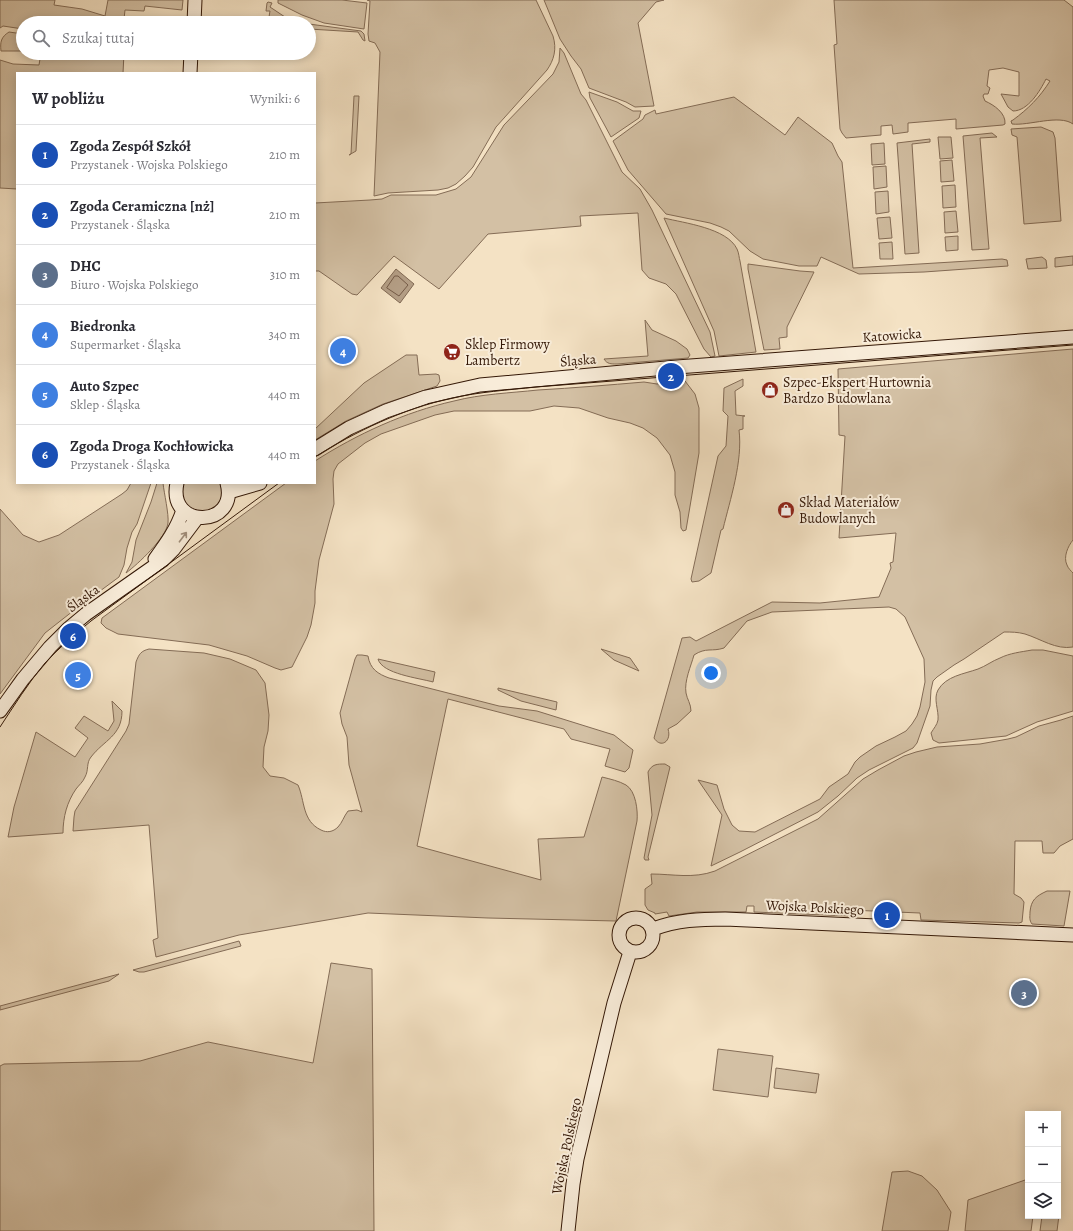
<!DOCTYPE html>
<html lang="pl">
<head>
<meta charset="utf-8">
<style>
  :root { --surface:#fff; --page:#f7f7f7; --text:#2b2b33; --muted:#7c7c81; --line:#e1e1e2; --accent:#1a73e8 }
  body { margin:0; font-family:Alegreya,serif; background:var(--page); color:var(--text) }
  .controls { position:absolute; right:12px; bottom:12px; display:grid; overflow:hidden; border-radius:0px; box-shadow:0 2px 10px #0003 }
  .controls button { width:36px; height:36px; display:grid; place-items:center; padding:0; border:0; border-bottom:1px solid var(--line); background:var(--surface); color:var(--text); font:20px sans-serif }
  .you { position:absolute; left:711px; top:673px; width:14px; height:14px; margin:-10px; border:3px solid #fff; border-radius:50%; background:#1a73e8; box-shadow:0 0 0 6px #1a73e833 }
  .badge { display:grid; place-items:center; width:26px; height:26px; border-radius:50%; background:var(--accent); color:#fff; font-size:13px; font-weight:700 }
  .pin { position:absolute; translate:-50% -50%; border:2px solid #fff; box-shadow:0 1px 4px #0006 }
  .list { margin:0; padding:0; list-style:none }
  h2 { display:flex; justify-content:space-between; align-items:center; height:52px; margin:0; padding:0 16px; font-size:17px }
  h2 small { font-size:13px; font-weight:400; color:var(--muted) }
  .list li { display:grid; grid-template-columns:26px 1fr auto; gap:12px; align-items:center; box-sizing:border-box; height:60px; padding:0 16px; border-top:1px solid var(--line) }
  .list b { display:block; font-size:15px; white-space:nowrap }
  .list p { margin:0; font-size:13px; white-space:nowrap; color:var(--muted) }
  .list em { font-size:13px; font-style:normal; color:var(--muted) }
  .icon { flex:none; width:22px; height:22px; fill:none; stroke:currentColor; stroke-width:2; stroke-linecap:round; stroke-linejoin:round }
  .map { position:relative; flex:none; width:1073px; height:1231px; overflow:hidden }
  .search { position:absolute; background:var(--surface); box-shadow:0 2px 10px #0003; left:16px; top:16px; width:300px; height:44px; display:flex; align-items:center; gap:10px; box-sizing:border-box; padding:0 14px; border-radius:22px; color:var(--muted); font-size:15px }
  .panel { position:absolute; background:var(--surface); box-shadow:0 2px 10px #0003; left:16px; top:72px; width:300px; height:412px; border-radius:0px }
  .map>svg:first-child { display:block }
  .green { fill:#d3c0a4; stroke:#846c56 }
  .water { fill:#b39d84; stroke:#806852 }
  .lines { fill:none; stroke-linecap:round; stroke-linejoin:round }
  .shore { stroke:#745a46; stroke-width:1 }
  .secondary-casing { stroke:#341807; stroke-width:15 }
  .secondary { stroke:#f8ecd9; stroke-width:13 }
  .tram { stroke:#341807; stroke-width:1 }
  .oneway { stroke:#a08d7a }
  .labels { text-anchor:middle; stroke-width:4; stroke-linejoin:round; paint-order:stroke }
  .street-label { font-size:14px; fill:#341807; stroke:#f8ecd9 }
  .poi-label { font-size:14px; fill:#341807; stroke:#f8ecd9; text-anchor:start }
</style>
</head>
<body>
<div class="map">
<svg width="1073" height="1231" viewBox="0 0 1073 1231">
  <rect width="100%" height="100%" fill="#f4e2c4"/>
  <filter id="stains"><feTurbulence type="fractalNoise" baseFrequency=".005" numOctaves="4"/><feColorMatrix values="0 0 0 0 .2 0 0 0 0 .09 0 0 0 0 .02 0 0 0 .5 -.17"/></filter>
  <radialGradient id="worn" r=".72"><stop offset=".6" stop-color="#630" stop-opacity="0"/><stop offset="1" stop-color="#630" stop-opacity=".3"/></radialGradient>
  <path class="green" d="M0,0H55L54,5L82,9L105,16L108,0H183L182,10L145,6L144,11L125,10L124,19H116V23H23V29L3,26L0,28Z
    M278,0H342L367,3L364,29L324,23L302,15L278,3Z
    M367,0H536L553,36C557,49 554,60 547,70L496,127L473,167L465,176L456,184L448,188L438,190L388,193L374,196L380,52L375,43L369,41L368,34L370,1Z
    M544,0H664L656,2L638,23L654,106L635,107L626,102L589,88L581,69L571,56L560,39Z
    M834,0H1064L1073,7V124C1059,114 1029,126 1012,124L1011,121L1013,120C1028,109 1040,97 1050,81L1046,79C1040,91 1028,111 1013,111L1008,107L1001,94L1019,96V72L1003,68L989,70L987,86L990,88L988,94H984L983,96L985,101C994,105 1006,113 1005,124L1003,125L956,129V119L908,123V132L893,134L892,125L881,126V135L846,138L842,133L840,129L834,45L837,44Z
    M268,2L272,3L270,7L294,23H268L270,11H266L267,3Z
    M309,24L361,31L364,34L365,41L363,40L358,32L309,29Z
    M9,32L23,34V51H1C0,42 1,37 9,32Z
    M560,48L564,53L581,94L586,100L622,172L640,189L652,210L710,332L715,356L711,357L704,349L676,294L666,284L649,278L642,270L638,213L580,216L581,226L488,234L439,289L394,256L357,295L352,294L319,271H315V203L370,200L382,199L391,195H436L456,189L471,177L504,125L553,74L559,62Z
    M25,53H124L123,73H17V189L0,188V60L13,64L39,65L40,59L27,56Z
    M589,92L617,102L633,111H641L639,118L611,137L590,98Z
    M354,96H359L356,151L349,155L351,154Z
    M734,97L785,135L798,117L832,143L838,156L842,162L853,268L1002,259L1007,260L1008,266L924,272L859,274L821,257L817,266H799L763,259L750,251L729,231L721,227L710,223L666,214L628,170L613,141L643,119L645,115L655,110L656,114Z
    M1041,127L1053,132L1055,138L1061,221L1024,224L1017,137L1012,135L1011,129Z
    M992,133L997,137L980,138L989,249L972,250L963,136Z
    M938,137H951L953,158L940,159Z
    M930,139V142L912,144L919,253L905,254L897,143Z
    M884,143L885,164L872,165L871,144Z
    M952,160L954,181L941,182L940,161Z
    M886,166L887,187L874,189L873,167Z
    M955,185L956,207L943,208L942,186Z
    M888,191L889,212L876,214L875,192Z
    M956,211L958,232L945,233L944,212Z
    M890,217L892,238L879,239L877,218Z
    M664,218C684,223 727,228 737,249C739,253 739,258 740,261L756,352L719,356L714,331Z
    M958,236V250L946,251L945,237Z
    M892,242L893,259H880L879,243Z
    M1073,256V265L1055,267V258Z
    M1042,257L1046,260L1047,268L1028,269L1026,259Z
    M748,264L800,271L814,272L787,327V337L779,338L780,349L764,350L748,269Z
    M645,320L652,330L676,341L687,349L690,355L688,358L617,364C611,364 607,364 604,359L648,356Z
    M1073,349V540C1068,546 1063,557 1067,565C1068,568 1071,571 1073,573V647C1056,650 1041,639 1025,634C1018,632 1011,632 1004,632L964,659L954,665L937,677L933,681L931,690L930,706L917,743L913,748L869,770L857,778L838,796L818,812L740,852L711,866L722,815L698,780L717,785L724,809L732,825L739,831L755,832L820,799L829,787L848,774L855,762L860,757L876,746L895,737L906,731L912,724L917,716L920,707L925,682L924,659L905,617L896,609L889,607L772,612L747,621L724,648C712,652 706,647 694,655C691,666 684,681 686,693C687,699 691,704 691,711L677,724L668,729C672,741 661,749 654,738L682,638L690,637L696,641L772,602L820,603L879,597L891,568L890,563L893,562L896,533L839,538L845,436L839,435L838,369Z
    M406,355H417L419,375L436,374L439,375L440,381L437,386L383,404L346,421L315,440V429L364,383Z
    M743,379V386L735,391L736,415L745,416H743V429L739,430C743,461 730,500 723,529L721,530L711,573L699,581L692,582L691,579L718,456L726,446L728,416L723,411L724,388Z
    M685,381L695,394L699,408V453L686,530L683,531L681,528L680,512L675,495V472L670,455L657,438L643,428L630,423L608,418L579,408L554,406L530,411H454L435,415L381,434L365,443L338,464L334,471L333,479L334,504L319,560L315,591V603L311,625L307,637L292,667L281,670L275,668L247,656L209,645L118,634L106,628L101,623L102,618L286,483H315V461C357,434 405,412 454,401C481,394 510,393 538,390C573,388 609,385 644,382L657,384Z
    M131,483H151L137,524L132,532L127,548L124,565L119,577L73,611L45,633L0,694V509L23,535L39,542L59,535L122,494L127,490Z
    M157,483H163C164,493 169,514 168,523C166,538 138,564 126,573L132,562L136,540L151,502Z
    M184,483H221C222,487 223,492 222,496C217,523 173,512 184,483Z
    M149,649L204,653L230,659L256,670L265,683L269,715L268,731L264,747L263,767L270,776L284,778L298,785C305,801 302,821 321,830C327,833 333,832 338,827C342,823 344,816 348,811L357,810L362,812L349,765L347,737L342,724L340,713L355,659L357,655H362L368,656C370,669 378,674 389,678L499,706L537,711L614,735L633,750L629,768L625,772L605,766L610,749L571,739L564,729L448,699L417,846L541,880L538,839L584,837L602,777C610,779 619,781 626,785C636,791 638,811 637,821L616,921L488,918L368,913L239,935L156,957L153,940L158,938L149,825L73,831L74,817L75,811L126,731L129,724L136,662C139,654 141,651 149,649Z
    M601,649L630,658L639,671L614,660Z
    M1032,650H1043L1073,656V711L1037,722L1006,736L939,743L933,740L931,733C934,728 937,725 938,720C939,710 933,699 938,690C946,676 964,674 978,669C986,666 992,661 1000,658C1010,653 1021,652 1032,650Z
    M378,659L435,672L433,682C419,678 382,674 378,659Z
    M498,688L557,702L556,710L521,701L498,690Z
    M112,701L122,711C122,736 104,740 91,757C86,763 89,770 85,777C83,782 79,785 76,789C67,802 63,817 63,833L8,837L14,807L36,732L75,757L88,738L75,728L84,716L108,731L114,721Z
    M1073,716V839L1060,846L1054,853H1043L1042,841H1015L1014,894L1021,898L1024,902L1022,922L1019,923L921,920L920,913L849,910L848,916L754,912V906H747L746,912H697L669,916L667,912L655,914V913L648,910L645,905V889L652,884L651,874C673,874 693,879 715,871L818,819L863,779L878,770L904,756L916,752L937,747L980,744L1008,739L1016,737L1039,726L1061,720Z
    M665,764L670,767L648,857L649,860H645L644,858L652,815L648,772C652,764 657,764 665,764Z
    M1047,891H1070L1064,926L1032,924C1029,920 1030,917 1030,912C1031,900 1036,896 1047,891Z
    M239,941L241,946L144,972H139L133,970Z
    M331,963L372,969L374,1231H0V1066L4,1064L140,1061L208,1042L313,1063Z
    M119,974L109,981L0,1010V1006Z
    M718,1049L773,1056L768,1097L713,1090Z
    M776,1068L819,1074L816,1093L774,1088Z
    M908,1171L922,1176L937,1190L951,1212L948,1231H882L892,1172Z
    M1028,1179V1216H1033L1031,1231H965L968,1200Z
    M1058,1215H1059L1057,1231H1040L1042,1216Z"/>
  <path class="water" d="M396,269L414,284L400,303L381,288Z"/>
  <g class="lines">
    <path class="shore" d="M395,276H398L408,285L399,296L387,288Z"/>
    <g class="secondary-casing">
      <path id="secondary" d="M194,23L195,0
        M190,73L191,53
        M315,449L349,428L386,411L426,397L480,385L677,367L1073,337
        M177,483C167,530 239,528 227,483
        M229,492L260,483
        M155,559C166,544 177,529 183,510
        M0,711L23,679L50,647L68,629L86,614L163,560L173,550L197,518
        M619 935a17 17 0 1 1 34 0a17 17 0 1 1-34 0Z
        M653,929C677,920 700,919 725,919L1073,935
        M568,1231L573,1184L577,1159L614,1003L630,952"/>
    </g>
    <use href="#secondary" class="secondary"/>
    <path class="tram" d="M315,457C356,431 403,409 452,398C479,392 508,390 536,387L1073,345
      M0,727C14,706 28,683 45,663C59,648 75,634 91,621L279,483"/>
  </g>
  <defs><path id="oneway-shaft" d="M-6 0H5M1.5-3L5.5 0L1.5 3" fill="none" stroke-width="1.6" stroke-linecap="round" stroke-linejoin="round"/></defs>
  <use class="oneway" href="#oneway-shaft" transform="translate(183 537) rotate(-53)"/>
  <defs>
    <g id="supermarket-disc" transform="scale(0.9)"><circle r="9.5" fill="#8f2418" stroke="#f8ecd9"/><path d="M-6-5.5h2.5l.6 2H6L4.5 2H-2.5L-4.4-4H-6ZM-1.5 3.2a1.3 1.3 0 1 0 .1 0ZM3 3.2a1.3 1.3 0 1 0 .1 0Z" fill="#fff"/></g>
    <g id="shop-disc" transform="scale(0.9)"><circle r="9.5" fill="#8f2418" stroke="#f8ecd9"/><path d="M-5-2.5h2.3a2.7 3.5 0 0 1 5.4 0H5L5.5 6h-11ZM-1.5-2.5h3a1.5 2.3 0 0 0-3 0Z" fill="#fff"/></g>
  </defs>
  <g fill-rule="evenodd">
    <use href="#supermarket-disc" x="452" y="352"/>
    <use href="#shop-disc" x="770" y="390"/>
    <use href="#shop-disc" x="786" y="510"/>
  </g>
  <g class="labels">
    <g class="street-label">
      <text transform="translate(892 335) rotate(-4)" y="5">Katowicka</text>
      <text transform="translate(578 360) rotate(-5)" y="5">Śląska</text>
      <text transform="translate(83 598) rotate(-36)" y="5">Śląska</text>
      <text transform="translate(815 907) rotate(3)" y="5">Wojska Polskiego</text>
      <text transform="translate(566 1146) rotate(-78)" y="5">Wojska Polskiego</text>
    </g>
    <g class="poi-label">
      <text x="465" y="349">Sklep Firmowy<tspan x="465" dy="16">Lambertz</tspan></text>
      <text x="783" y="387">Szpec-Ekspert Hurtownia<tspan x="783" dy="16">Bardzo Budowlana</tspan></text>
      <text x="799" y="507">Skład Materiałów<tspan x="799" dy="16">Budowlanych</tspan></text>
    </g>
  </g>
  <rect width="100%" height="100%" filter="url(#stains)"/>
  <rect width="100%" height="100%" fill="url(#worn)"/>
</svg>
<div class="controls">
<button>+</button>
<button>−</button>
<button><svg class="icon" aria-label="layers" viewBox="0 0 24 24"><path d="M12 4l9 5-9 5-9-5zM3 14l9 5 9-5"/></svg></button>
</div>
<div class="you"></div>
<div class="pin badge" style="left:887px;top:915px;background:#1a4fb4">1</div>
<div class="pin badge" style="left:671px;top:376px;background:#1a4fb4">2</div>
<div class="pin badge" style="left:1024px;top:993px;background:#5c6f8a">3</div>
<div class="pin badge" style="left:343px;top:351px;background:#3f7fe0">4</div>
<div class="pin badge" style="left:78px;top:675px;background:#3f7fe0">5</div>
<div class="pin badge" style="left:73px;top:636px;background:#1a4fb4">6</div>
<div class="search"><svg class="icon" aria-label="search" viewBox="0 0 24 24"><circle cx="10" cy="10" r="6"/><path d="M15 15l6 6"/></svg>Szukaj tutaj</div>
<section class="panel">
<h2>W pobliżu<small>Wyniki: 6</small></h2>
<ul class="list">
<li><span class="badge" style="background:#1a4fb4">1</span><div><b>Zgoda Zespół Szkół</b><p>Przystanek · Wojska Polskiego</p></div><em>210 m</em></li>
<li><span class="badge" style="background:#1a4fb4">2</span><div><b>Zgoda Ceramiczna [nż]</b><p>Przystanek · Śląska</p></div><em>210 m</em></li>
<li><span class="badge" style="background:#5c6f8a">3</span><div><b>DHC</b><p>Biuro · Wojska Polskiego</p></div><em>310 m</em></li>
<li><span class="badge" style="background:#3f7fe0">4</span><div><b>Biedronka</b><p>Supermarket · Śląska</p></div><em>340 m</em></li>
<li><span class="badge" style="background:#3f7fe0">5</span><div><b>Auto Szpec</b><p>Sklep · Śląska</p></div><em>440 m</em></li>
<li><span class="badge" style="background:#1a4fb4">6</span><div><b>Zgoda Droga Kochłowicka</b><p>Przystanek · Śląska</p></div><em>440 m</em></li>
</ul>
</section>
</div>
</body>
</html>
